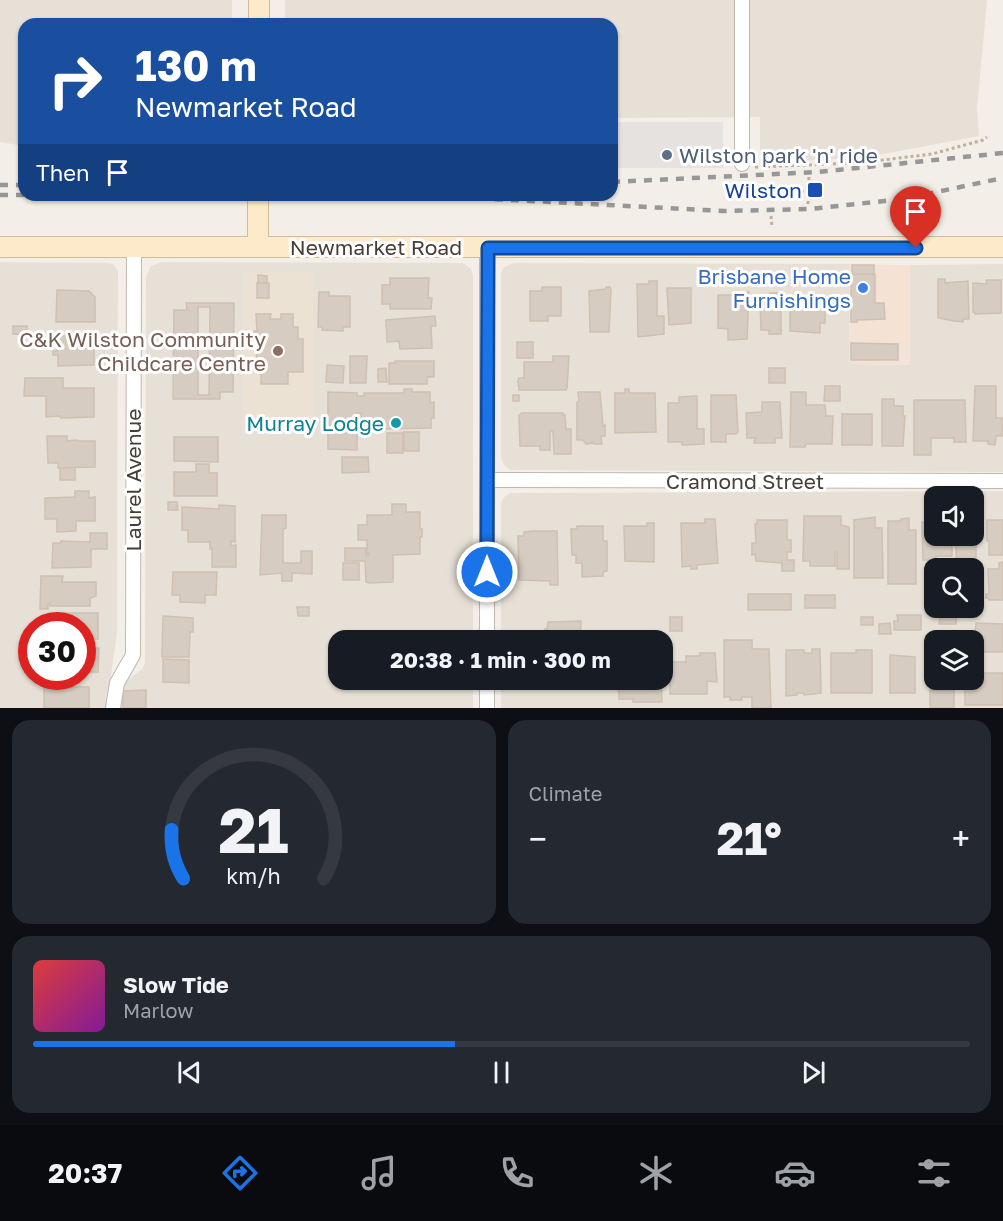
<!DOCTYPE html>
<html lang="en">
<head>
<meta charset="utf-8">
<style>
  :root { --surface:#171b24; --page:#242831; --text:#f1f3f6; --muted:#9ea1a6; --line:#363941; --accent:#1a73e8 }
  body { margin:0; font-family:"Golos Text",sans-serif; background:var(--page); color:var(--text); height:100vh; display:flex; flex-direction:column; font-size:22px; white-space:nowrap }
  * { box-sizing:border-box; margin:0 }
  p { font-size:20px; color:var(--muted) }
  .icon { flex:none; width:33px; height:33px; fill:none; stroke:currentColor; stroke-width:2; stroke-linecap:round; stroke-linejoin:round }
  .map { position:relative; height:708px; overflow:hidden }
  .side { display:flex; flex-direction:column; gap:12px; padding:12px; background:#0d0f14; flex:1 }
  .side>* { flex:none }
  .guide { position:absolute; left:18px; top:18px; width:600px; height:183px; border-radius:18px; box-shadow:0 2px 4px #0004; background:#1a4fa0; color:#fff; overflow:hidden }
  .controls { position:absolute; left:924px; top:486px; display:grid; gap:12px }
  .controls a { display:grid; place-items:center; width:60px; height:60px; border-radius:12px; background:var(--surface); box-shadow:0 2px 4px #0004; font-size:30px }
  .speed { position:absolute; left:18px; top:612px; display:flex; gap:12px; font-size:30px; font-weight:700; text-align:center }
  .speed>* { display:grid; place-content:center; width:78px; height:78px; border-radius:50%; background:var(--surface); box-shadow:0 2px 4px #0004; line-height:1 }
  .speed .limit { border:9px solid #d22; background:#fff; color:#111 }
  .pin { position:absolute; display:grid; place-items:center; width:51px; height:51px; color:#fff; margin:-62px -26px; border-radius:50% 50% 50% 0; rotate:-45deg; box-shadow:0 0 6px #0007 }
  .pin .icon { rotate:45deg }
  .me { position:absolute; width:66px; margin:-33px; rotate:0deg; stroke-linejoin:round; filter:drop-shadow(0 0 4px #0008) }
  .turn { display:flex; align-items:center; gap:21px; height:126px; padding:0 18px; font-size:27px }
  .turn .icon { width:78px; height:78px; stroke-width:2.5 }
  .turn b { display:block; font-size:42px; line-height:51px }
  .then { display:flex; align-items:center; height:57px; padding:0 18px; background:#0003; gap:12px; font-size:22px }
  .big { font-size:45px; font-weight:700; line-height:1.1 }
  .side .widget { flex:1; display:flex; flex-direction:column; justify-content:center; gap:9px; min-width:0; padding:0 21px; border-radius:18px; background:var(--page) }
  .side .dial { align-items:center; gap:0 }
  .dial svg { height:156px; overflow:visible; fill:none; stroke:var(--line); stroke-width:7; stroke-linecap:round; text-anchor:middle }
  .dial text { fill:var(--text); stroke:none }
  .song { display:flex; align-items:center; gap:18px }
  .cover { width:72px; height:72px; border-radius:9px; background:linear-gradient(135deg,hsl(0 70% 55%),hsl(290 70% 35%)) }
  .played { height:6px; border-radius:3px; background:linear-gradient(90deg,var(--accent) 45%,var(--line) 45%) }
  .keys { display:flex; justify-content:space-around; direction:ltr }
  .heat { display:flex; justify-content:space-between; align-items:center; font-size:33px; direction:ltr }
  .side .tiles { flex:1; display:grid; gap:12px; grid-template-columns:1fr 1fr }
  .widget:last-child { grid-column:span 2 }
  .trip { position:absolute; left:328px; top:630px; width:345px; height:60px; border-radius:18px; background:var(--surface); box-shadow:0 2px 4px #0004; font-weight:700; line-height:60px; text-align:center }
  .menu { display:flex; height:96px; justify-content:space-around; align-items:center; background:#090b0e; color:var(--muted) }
  .menu .icon { width:42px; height:42px }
  .menu .selected { color:var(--accent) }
  .menu b { font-size:27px; color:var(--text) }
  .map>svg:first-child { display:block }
  .residential { fill:#e7e0d6; fill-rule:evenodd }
  .commercial { fill:#f4e3d4 }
  .education { fill:#ebe2d3 }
  .parking { fill:#e5e2e0 }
  .building { fill:#d7ccc1; stroke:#cfc0b2; stroke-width:1.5; fill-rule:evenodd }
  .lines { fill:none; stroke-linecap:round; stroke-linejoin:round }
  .street-casing { stroke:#c1b8ae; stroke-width:16 }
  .secondary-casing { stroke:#d1bc9a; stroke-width:22 }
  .path { stroke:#bfb09d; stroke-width:3; stroke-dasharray:3 3; stroke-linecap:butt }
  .street { stroke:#fff; stroke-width:14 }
  .secondary { stroke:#fceaca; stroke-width:20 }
  .rail { stroke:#979797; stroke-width:4.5; stroke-dasharray:8 8; stroke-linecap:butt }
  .route-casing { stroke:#114b97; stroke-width:15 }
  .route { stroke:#1a73e8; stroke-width:10 }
  .service-dot { fill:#5c6f8a; stroke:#fff; stroke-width:2 }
  .transit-dot { fill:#1a4fb4; stroke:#fff; stroke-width:2 }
  .shop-dot { fill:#3f7fe0; stroke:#fff; stroke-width:2 }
  .education-dot { fill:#8d6e63; stroke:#fff; stroke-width:2 }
  .culture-dot { fill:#0f9aa8; stroke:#fff; stroke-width:2 }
  .labels { text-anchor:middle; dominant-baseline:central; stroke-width:6; stroke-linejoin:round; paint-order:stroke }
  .service-label { font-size:21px; fill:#4e5e75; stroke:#fff; text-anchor:start }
  .transit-label { font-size:21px; fill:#164399; stroke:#fff; text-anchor:end }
  .street-label { font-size:21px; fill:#463f37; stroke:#fff }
  .shop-label { font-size:21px; fill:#366cbe; stroke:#fff; text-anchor:end }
  .education-label { font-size:21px; fill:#785e54; stroke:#fff; text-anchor:end }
  .culture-label { font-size:21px; fill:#0d838f; stroke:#fff; text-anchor:end }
</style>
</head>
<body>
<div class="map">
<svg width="1003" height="708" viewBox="0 0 1003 708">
  <rect width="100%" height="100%" fill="#f3efe8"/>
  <path class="residential" d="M0 0H232V24H24V146L0 142Z
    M285 0H987L977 109 979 136 868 157 760 163V117L612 118V24H285Z
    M0 262 107 263 113 264 118 271 117 634 106 708H0ZM32 626H82V676H32Z
    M162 262 463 263 471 269 473 276V640H339V680H473V708H119L125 682 142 669 145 663 146 277 151 266Z
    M514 263 849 264V364L909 365 910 265 1003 264V472L510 470 504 465 501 458V274L504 267Z
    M1003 491V708H501V680H663V640H501V504L503 498 510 493ZM934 496H974V536H934ZM934 568H974V608H934ZM934 640H974V680H934Z"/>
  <path class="commercial" d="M849 264 910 265V365L849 364Z"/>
  <path class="education" d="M313 272 314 430 243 431V273Z"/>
  <path class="parking" d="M612 122H723V168H612Z"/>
  <path class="building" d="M852 265H874V274H852Z
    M851 274H875V303H884L885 319 857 320V322H851Z
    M258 275 267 276V283H258Z
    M390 278H429L428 298H432L431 309H390V304H382V285H390Z
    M938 279H945V283L968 281 969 319H963V322L954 321 938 318Z
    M986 280H1001V313L975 314V312H973V283L987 284Z
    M649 281H657V316H664V334L638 337 637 284H649Z
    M257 283H269V298H257Z
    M542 287H561V316H548V321H530V291H542Z
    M606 287H610L611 290 609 332H590L589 291 606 289Z
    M667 288H691V323L669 325Z
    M57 290 89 291 95 297V322H56Z
    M319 292H329V296H350V327H343V331L322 330V327H318Z
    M739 292H749L747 339 728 340V329L718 328V295H739Z
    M770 293H781V334H769V330H761L760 297 770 298Z
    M814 294 822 297V308H825V323H820V333L790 331V297L812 295 813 297Z
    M186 303H234L233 392H220V399H173L174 310H187ZM198 307H210L209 395H198Z
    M256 314H271L270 319H281V314H293V327H298V339H303V372H288V384H261V371H256L257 339H254V331H257Z
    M435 316 436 326H431L432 348 400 349 399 341 387 342 386 320Z
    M13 326H27V335L13 334Z
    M59 336H94V365L58 366V355H53V351H57V338Z
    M517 342H533V358H517Z
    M851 343 898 344V360H851Z
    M350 356H367L366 383H350Z
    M553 356H569L567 388 566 390H519L518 381 519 378H524V362H553Z
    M395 361H434V377H427V384H389V363H395Z
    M327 365 344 366 343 383 326 382Z
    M386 368 387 382H378V369Z
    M769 368H785V383H769Z
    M25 378H63V388H94V417L61 418 60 416 46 417V396H24Z
    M825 386H840V401H824Z
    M975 386H996V418H1002V436H996L995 445 988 444V441H973Z
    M404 389H412V392H430V403L434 402V418H431V428L378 429 377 431H361V413H357V450L328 449V392L357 393V396H364V393H404Z
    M625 389H629V393H655L656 432 615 433V393H625Z
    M578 392H600L603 426 605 425V436H601L602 444H594L592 442V443L586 444 583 440H577V402L579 401Z
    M791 392H806V405H825L826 416H833L832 444H806L805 447H790Z
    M513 395H519V401H513Z
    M711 395H736L738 432 736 434H726V442H711Z
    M697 396V429H704V444L682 445V442H668V403H679V397Z
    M882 399H894V406H903V416H905L903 446H882Z
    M914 400H965L966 442H954V438H931V455H914Z
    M762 402H780L782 438H775V443H754L755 438H747L746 413 762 412Z
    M522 413H563V415H565L566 429H571V454H554L553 431H550V450H540V446H520L519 415Z
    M842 414H872V445H842Z
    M404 432H419V451H404Z
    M387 433H403V453H387Z
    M47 436H67V441L77 440V441H95V467L58 468V463H48Z
    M174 437H218V462L174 461Z
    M342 457H368L369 472 342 473Z
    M196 464H209V473H217V496H174V472H196Z
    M60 468H75V480H60Z
    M75 491H89V498L95 497V521H76V531L57 532V519H45V498L75 497Z
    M168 502H177L178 510H168Z
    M392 504H406V512H420V529H422V537H420V554L393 555V582L369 583 366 582 365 561H345V548H366V555H369V553H367V540H358V525H367V515H392Z
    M219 505 235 506V542L231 541V546L236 545V567H212V548L210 549V542H188V530H182V507L219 509Z
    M262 515H286V528L283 529V563H301V551H312V574L292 573V581H282V573L260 575Z
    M804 516H841V525L849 527V569H837V552H835V566H810V561H803Z
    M875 517V528H882L883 578H854V520Z
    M909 518V530H916V584H888V521H901V519Z
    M705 519H715L718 563 697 565V569H691V566L682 567 681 523H705Z
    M974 519H976V565H957L955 536H974Z
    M757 520H787V540H791V552H787V560H794V571H782V563L756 561 755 554 752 555V543H756L755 524H757Z
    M987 520H1003V555H989V541H987Z
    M922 522H934V536H952V556H936V560H923Z
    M647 523H654V562L625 561 624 526H647Z
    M577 526H603V541H607V571L603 572V576L582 577V563H576V555H572L571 529H577Z
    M532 531H557L558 585H550V581L519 580 518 536H524V532Z
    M90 533H107V549H91V567L52 568 53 543H61V541L90 542Z
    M1003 562V600H989L988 598H986V594H989L988 569H999V563Z
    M343 563H359V580H343Z
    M173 572H217L216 595H205V603L180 602V595H172Z
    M41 576H63L62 582H96V596L90 598V606H50V604H48V609H40Z
    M748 594H791V610H748Z
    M805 595H835V608H805Z
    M297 607H309V616H298Z
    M58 613H98V639H82V626H57Z
    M897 615H921V630H894V621H898Z
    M163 616 193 618V632H190L189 657H162Z
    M670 617H682V631H670Z
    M861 617H873V625H861Z
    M940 617H956V624H939Z
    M581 621 580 640H545V629H547L548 622Z
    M890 623 891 634H879V624Z
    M976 623 1003 624V652H976V645H974Z
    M341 636H372V639H382V640H341Z
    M724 640H752V649H769L771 708H752V697H742V700H730V697H724Z
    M663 645 664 681H661L662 702H633V699H619V680H663Z
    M82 648H99L98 672H82Z
    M812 649H820L821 693 804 695V693H797V695L786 696V650H804V653H812Z
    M856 650H872V693H831V653H856Z
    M700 653H715L717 682 707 681V694H670V662H686V656H700Z
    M890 655 915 657V693H890Z
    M163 659 189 660V683L163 682Z
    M974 673H1003V705H965V680H974Z
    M343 680H409V686H391V688H376V686H343Z
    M44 687H89V708H44Z
    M146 690V708H123V691Z
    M930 690H954V708H930Z"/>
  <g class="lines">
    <g class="street-casing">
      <path id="street" d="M742 0V164
        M487 480 1003 481
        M487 640V247
        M487 680V708
        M113 708 117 683 133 655 134 248"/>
    </g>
    <g class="secondary-casing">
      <path id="secondary" d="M259 24V0
        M0 247H1003
        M258 247V195"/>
    </g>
    <path class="path" d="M755 167 858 163 932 154 983 140 987 137
      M771 192 810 191
      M808 204 809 176
      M771 216 772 226"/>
    <use href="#street" class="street"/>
    <use href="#secondary" class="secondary"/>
    <path class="rail" d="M612 182 818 172 1003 153
      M0 185H24
      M0 195H24
      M415 195 724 211 810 209 903 199 1003 178"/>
  </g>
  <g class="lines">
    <g class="route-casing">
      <path id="route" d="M487 572 488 248H916"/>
    </g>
    <use href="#route" class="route"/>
  </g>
  <circle class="service-dot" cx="667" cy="155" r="6"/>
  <rect class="transit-dot" x="807" y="182" width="16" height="16" rx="3"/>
  <circle class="shop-dot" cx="863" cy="288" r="6"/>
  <circle class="education-dot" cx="278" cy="351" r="6"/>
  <circle class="culture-dot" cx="396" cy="423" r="6"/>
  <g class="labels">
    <g class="service-label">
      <text x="679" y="155">Wilston park 'n' ride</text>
    </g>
    <g class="transit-label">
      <text x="802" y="190">Wilston</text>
    </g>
    <g class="street-label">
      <text x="376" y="247">Newmarket Road</text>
      <text transform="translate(133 480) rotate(-90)">Laurel Avenue</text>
      <text x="745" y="481">Cramond Street</text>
    </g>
    <g class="shop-label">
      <text x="851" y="276">Brisbane Home<tspan x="851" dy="24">Furnishings</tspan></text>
    </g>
    <g class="education-label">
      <text x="266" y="339">C&amp;K Wilston Community<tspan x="266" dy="24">Childcare Centre</tspan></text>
    </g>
    <g class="culture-label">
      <text x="384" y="423">Murray Lodge</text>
    </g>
  </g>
</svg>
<div class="controls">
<a><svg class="icon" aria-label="sound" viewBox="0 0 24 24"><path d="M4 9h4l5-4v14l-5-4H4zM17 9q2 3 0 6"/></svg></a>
<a><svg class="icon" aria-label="search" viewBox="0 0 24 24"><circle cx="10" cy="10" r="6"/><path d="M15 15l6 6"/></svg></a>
<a><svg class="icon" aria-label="layers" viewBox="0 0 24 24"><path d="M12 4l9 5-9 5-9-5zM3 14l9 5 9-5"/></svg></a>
</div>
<div class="speed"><div class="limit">30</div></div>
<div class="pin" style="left:916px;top:248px;background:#d93025"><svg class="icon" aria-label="arrive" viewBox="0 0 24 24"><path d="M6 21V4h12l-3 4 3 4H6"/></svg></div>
<svg class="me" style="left:487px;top:572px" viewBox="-20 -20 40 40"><circle r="17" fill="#1a73e8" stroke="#fff" stroke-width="3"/><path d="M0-11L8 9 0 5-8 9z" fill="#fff"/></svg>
<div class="trip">20:38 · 1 min · 300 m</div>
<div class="guide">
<div class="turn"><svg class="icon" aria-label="right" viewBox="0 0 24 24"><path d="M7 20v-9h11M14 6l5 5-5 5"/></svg><div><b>130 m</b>Newmarket Road</div></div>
<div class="then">Then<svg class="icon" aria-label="arrive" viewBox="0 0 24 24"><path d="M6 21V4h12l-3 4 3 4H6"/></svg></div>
</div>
</div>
<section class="side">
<div class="tiles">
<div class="widget dial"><svg viewBox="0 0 100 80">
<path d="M14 69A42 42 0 1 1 86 69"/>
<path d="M14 69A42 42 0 0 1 8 44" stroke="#1a73e8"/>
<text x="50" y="56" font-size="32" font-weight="700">21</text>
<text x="50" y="72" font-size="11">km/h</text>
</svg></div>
<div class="widget"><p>Climate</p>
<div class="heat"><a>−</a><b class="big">21°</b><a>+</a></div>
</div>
<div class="widget">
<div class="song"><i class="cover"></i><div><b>Slow Tide</b><p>Marlow</p></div></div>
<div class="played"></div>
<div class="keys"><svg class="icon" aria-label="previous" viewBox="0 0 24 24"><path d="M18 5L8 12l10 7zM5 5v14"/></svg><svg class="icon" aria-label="pause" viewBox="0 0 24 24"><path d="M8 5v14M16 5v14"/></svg><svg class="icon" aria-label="next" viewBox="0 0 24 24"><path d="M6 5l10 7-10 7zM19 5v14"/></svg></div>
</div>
</div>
</section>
<nav class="menu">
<b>20:37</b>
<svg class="icon selected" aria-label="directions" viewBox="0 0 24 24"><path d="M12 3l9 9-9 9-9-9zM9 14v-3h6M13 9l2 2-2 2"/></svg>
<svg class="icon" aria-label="music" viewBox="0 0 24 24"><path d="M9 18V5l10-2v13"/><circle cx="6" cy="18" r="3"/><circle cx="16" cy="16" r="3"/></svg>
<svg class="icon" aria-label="phone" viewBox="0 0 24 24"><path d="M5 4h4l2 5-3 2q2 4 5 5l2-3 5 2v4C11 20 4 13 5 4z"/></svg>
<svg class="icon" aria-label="climate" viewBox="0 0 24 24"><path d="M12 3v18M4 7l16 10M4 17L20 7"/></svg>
<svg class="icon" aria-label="car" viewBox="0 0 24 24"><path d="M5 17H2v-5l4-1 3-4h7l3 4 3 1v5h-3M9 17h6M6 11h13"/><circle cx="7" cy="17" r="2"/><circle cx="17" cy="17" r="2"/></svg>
<svg class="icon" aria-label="filters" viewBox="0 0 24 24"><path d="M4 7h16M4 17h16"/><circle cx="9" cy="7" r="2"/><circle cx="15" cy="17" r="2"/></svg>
</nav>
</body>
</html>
